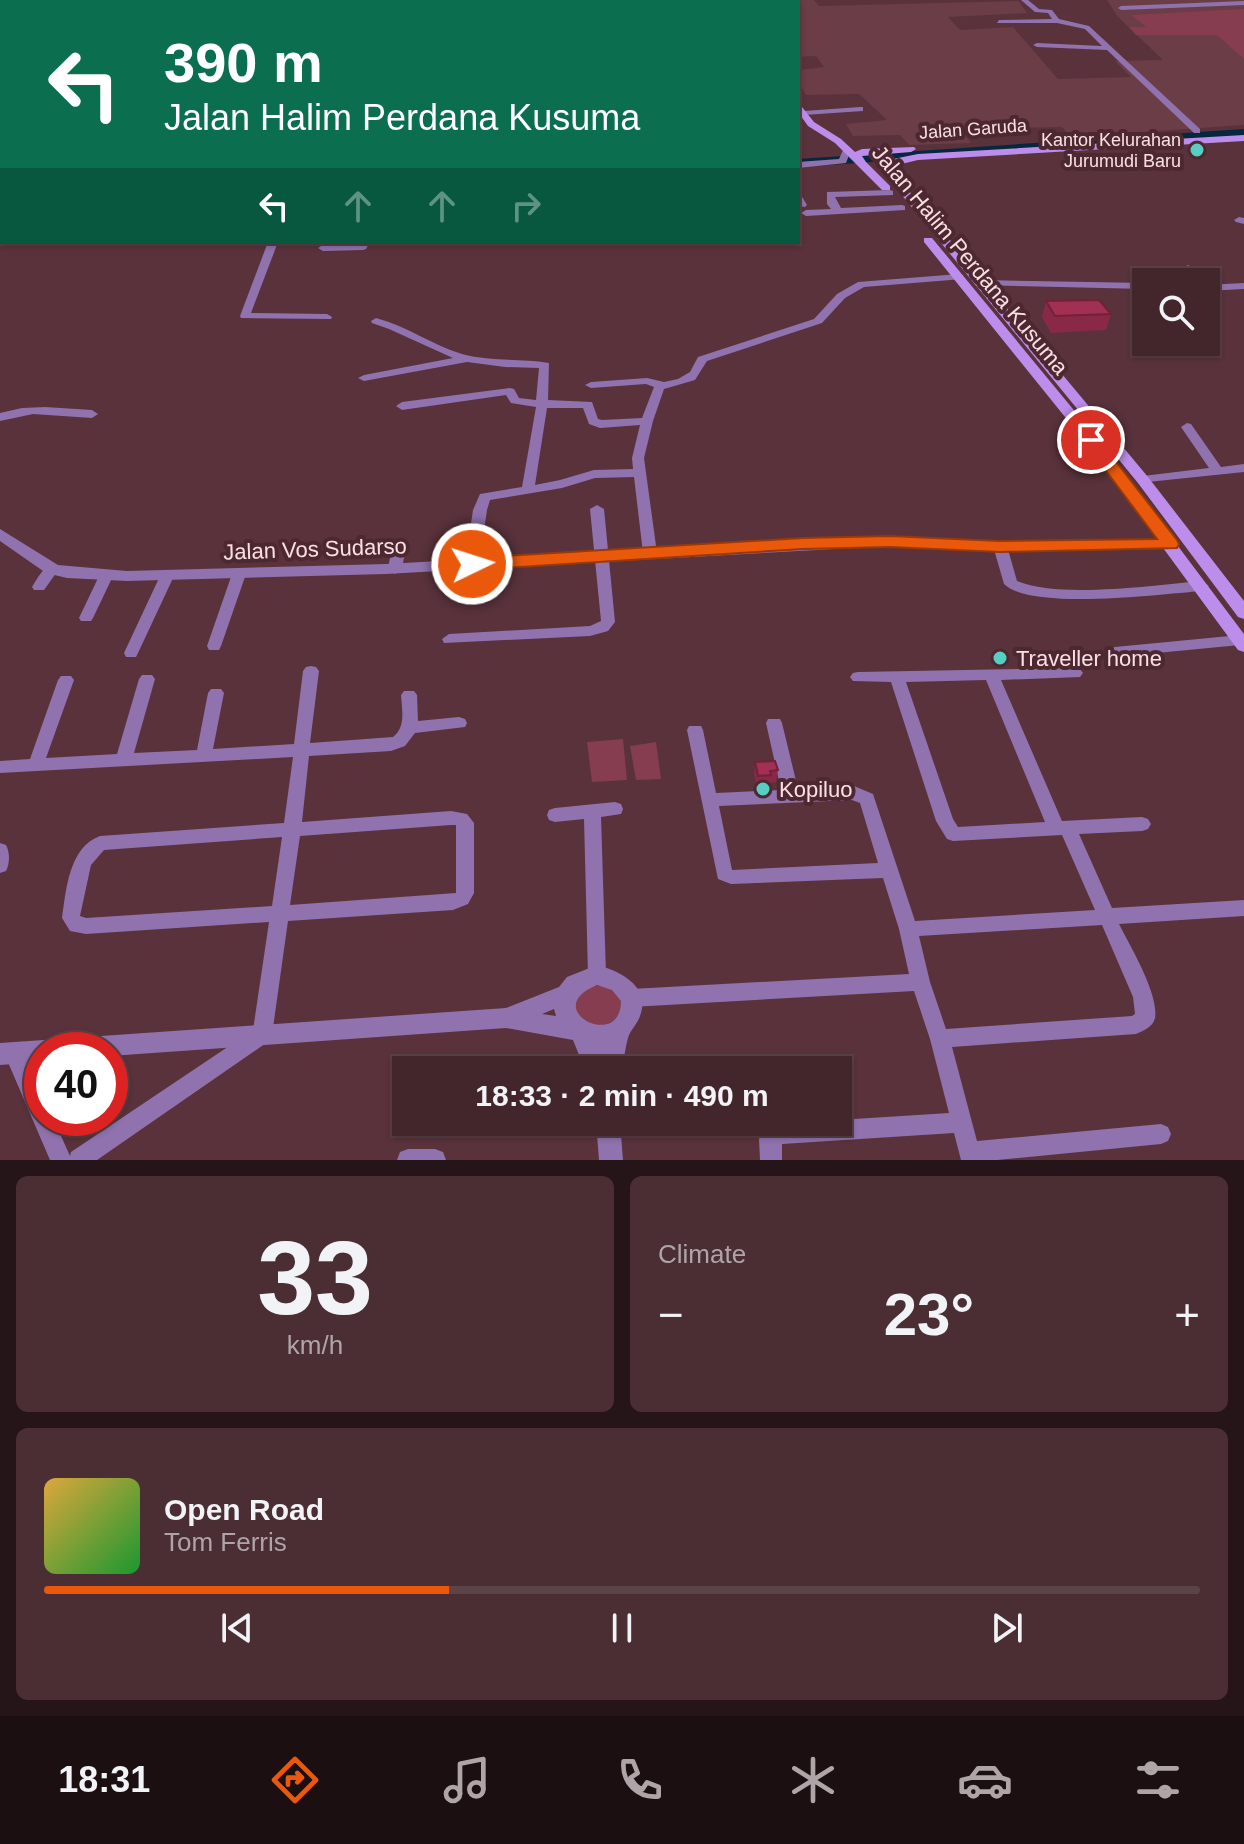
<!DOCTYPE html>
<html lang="en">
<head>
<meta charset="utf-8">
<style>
  :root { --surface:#43262c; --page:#4a2e34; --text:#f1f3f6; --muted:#afa5a9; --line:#5b4348; --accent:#ea580c }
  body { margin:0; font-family:Helvetica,sans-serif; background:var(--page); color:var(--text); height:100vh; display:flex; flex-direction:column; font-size:30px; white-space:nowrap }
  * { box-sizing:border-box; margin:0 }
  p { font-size:26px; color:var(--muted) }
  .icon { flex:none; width:44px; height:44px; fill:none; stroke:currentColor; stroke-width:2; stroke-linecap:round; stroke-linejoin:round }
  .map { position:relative; height:1160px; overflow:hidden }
  .side { display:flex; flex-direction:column; gap:16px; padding:16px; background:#251518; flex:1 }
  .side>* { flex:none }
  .banner { position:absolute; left:0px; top:0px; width:800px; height:244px; box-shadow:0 2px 6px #0004,0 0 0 2px var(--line); background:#0b6e4f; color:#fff; overflow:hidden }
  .controls { position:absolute; left:1132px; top:268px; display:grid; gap:16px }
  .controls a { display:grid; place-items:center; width:88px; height:88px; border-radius:0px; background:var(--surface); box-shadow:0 2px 6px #0004,0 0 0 2px var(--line); font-size:40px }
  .speed { position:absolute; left:24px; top:1032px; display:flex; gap:16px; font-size:40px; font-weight:700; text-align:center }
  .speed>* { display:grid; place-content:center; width:104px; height:104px; border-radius:50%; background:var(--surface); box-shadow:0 2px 6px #0004,0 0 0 2px var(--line); line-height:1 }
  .speed .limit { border:12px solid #d22; background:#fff; color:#111 }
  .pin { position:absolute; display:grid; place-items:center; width:68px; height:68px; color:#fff; margin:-34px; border:4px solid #fff; border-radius:50%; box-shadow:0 2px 8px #0007 }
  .me { position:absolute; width:88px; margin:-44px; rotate:86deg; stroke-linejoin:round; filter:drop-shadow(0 0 6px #0008) }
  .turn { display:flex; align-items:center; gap:28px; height:168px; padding:0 32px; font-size:36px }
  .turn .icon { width:104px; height:104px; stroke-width:2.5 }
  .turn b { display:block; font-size:56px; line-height:68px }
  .lanes { display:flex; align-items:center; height:76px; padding:0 32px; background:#0003; justify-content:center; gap:40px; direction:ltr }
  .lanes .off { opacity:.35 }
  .big { font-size:60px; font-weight:800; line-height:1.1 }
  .side .card { flex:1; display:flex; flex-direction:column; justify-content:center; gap:12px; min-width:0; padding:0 28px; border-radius:12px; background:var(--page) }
  .side .dial { align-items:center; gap:0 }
  .dial b { font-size:104px; line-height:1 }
  .song { display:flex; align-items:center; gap:24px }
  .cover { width:96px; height:96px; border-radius:12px; background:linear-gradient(135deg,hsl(40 70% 55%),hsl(130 70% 35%)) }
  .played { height:8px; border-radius:4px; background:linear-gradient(90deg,var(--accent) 35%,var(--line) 35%) }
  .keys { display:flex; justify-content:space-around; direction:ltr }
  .heat { display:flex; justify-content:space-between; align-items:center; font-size:44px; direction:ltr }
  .side .tiles { flex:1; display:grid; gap:16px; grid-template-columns:1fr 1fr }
  .card:last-child { grid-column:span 2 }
  .trip { position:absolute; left:392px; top:1056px; width:460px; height:80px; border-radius:0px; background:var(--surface); box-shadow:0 2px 6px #0004,0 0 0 2px var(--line); font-weight:800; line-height:80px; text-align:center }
  .menu { display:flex; height:128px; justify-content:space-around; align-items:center; background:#1b0f12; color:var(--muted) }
  .menu .icon { width:56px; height:56px }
  .menu .active { color:var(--accent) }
  .menu b { font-size:36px; color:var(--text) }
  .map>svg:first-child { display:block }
  .built { fill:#6a3d47 }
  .green { fill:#863d4f }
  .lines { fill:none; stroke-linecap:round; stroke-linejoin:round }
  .canal { fill:#062740; fill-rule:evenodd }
  .river { fill:#062740; fill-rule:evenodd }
  .minor { fill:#9072ae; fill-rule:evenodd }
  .tertiary { fill:#9072ae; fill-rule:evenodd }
  .secondary { fill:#bd8dec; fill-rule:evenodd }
  .wall { fill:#8a2947 }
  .building { fill:#a13052; stroke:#712239; stroke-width:2 }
  .route { fill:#ea580c; stroke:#983908; stroke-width:2 }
  .poi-dot { fill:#57cec2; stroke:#4e2830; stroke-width:3 }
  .labels { text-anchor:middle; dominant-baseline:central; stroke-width:8; stroke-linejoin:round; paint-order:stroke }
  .far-street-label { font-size:18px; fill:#fae0e4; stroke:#4e2830 }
  .far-poi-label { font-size:18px; fill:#fae0e4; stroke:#4e2830; text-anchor:end }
  .street-label { font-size:22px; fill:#fae0e4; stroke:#4e2830 }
  .poi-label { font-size:22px; fill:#fae0e4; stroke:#4e2830; text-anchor:start }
</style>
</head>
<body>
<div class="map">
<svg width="1244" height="1160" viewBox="0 0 1244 1160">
  <rect width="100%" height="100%" fill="#59323b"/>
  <path class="built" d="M747 0H814L819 6 1019 1 1027 13 948 17 960 30 1013 27 1058 79 1131 77 1115 61 1163 60 1117 16 1107 0H1244V125L1071 137 1062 127 960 129 971 143 909 145 900 135 853 136 846 124 887 120 859 94 806 95 798 82V70L824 67 816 56 798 57V2Z"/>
  <path class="green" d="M1244 9V59L1217 35H1136L1129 27H1146L1131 15Z
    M623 739 627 780 592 782 587 742Z
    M656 742 661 779 636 780 630 746Z
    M590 985 612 987 623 999 620 1016C601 1030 592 1028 574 1014L576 987Z"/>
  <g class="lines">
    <path class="canal" d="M0 191H2V195H0Z"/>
    <path class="river" d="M1244 129V137L798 167V159Z"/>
    <path class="minor" d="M220 0H226V2H220Z
      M321 0H327L328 2H322Z
      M376 0H382L383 2H377Z
      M427 0H434L435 2H428Z
      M1021 0H1028L1039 9 1052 10 1059 19 1089 26 1200 129V133H1194L1107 50 1037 47 1033 45 1037 43 1102 46 1085 29 1057 23H997L999 20 1052 19 1048 13 1035 12Z
      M1244 1V5L1121 10 1118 8 1121 6Z
      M860 107H863V111L804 115 800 113 804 111Z
      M844 148 851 150 846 163 798 168V162L839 159Z
      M890 190 893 191V195L835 197 841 208 902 205 905 206V210L806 216 801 213 806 210 831 209 827 204V192Z
      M798 194 801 195 807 205 805 207 798 206Z
      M0 195H2V201H0Z
      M1239 217 1244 218V224L1236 222 1234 220Z
      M268 242H278L251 313 327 314 332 317 331 319 241 318 240 316Z
      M360 242H370L366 249 363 250 323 251 318 248 323 245 359 244Z
      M1188 265 1193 268 1198 282H1188L1183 268Z
      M959 274 963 275V279L864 287 845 298 822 323 707 361 695 380 664 389 653 421 644 458 657 553 650 557 643 553 634 477 595 478 562 488 490 500 487 510 479 564 472 568 467 567 465 564 473 510 480 494 522 487 536 407 511 403 506 395 402 410 396 406 402 402 510 388 514 389 519 398 536 400 539 368 505 367 467 362 364 381 358 378 364 375 453 358 389 329 372 323 371 321 376 318C407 326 432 345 462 354 491 362 520 358 549 363L548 400 592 402 598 419 602 420 642 418 654 387 646 384 591 388 585 385 591 382 647 378 664 382 678 379 690 372 698 357 814 319 837 294 858 282ZM547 408H583L589 424 600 428 640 425 632 458 633 469 594 470 560 480 535 485Z
      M979 280 1146 283V289L975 285 974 283Z
      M1244 283V289L1206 291V285Z
      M45 407 92 410 98 414 92 418 33 414 0 421V413L22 408Z
      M1187 423 1191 424 1221 467 1244 464V472L1138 483 1137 480 1138 477 1143 476 1209 468 1181 427Z
      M597 505 604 509 615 622 608 631 590 636 444 643 442 639 449 634 590 626 601 621 590 509Z
      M399 542 406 546 402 569 395 574 388 569 392 546Z
      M1000 542 1007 546 1017 581C1060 599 1154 585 1202 581L1209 586 1202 591C1162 594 1031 611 1004 584L993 546Z
      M52 564 59 569 44 590H34L32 587C37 579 43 567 52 564Z
      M239 569 246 574 221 646 219 650H209L207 646 232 574Z
      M106 571 113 576 93 618 91 621H81L79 618 99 576Z
      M167 571 174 576 138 653 136 657H126L124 653 160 576Z
      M1240 635 1244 636V644L1240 645 1115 657 1110 656 1108 652 1110 648 1115 647Z
      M311 666 316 667 319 671 310 743 393 737C406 727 402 710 401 695L404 691H414L417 695 418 721 459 717 465 719 467 723 465 727 415 733 405 746 391 751 309 756 302 822 451 811 467 814 474 823V893L468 904 453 910 288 921 272 1035 269 1041 97 1160H50L4 1053 7 1046 14 1044 21 1046 42 1093V1118H53L70 1156 71 1152 253 1030 269 922 86 934 70 931 62 918C66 890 69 847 100 836L284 823 293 757 0 773V761L30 759 58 680 61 676H71L74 680 46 758 117 754 139 679 142 675H152L155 679 134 753 197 750 208 693 211 689H221L224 693 213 749 294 744 303 671 306 667ZM451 825H456V893L290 905 300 836ZM282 837 272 906 86 918 80 916 91 865 104 850Z
      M1075 668 1080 669 1083 673 1080 677 1001 680 1062 821 1142 817 1148 819 1151 824 1148 829 1142 831 1079 834 1112 908 1244 900V916L1119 924C1130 946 1159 994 1155 1018 1153 1027 1143 1031 1136 1034L952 1047 977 1141 1161 1124 1168 1127 1171 1134 1168 1141 1161 1144 997 1160H961L954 1133 782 1144V1160H760L759 1139 763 1132 780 1124 838 1122V1120L949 1113 930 1039 914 991 631 1007 624 1004 621 998 624 992 631 989 909 974 899 929 883 878 731 884 718 879 687 730 689 726H701L703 730 716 793 781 790 766 723 768 719H780L782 723 798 789 854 786 873 794 915 921 1095 910 1062 835 953 841 947 839 936 821 891 682 853 681 850 677 853 673 858 672ZM986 680 1045 822 958 827 953 819 906 682ZM852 800 860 803 878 863 732 870 719 806ZM1102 925 1133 997 1135 1014 1132 1016 946 1029 930 982 919 936Z
      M615 802 621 804 623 809 621 814 601 817 606 975 604 981 597 983 590 981 588 975 584 819 555 822 549 820 547 815 549 810 555 808Z
      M0 843 6 845C10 853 10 863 6 871L0 873Z
      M408 1149H435L443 1152 446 1160H397L400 1152Z"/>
    <path class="tertiary" d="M0 529 58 565 127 571 386 564 890 536 1000 541 1171 539 1179 544 1171 549 1000 551 890 546 386 574 127 581 67 578 46 573 0 541Z
      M597 965C621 971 651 987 640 1016 637 1025 630 1030 628 1038 625 1048 624 1060 622 1070H585L573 1040 506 1028 110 1056V1050H42V1062L0 1065V1043L506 1008 559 987 567 977ZM597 985 612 990 621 1001C621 1052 538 1009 597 985ZM554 1009 556 1016 542 1014Z
      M596 1122H620L623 1160H599Z"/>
    <path class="secondary" d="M714 0H722L723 2H715Z
      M798 102 814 122 841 139 855 152 862 149 914 147 916 149 911 152 862 156 866 162 890 186V190H882L835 143 808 126 798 112Z
      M1244 135V141L918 160 889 167 1148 477 1244 601V619L1238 617 1138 483 878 166 888 160 918 154Z
      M924 238H932L1096 437 1244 634V652L1238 650 1086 443 924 242Z"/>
  </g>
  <path class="wall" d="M1046 301 1111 314 1106 330 1051 333 1042 317Z
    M755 762 778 770 776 782 770 783V788H757L754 774Z"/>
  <path class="building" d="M1099 300 1111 314 1055 316 1046 301Z
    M775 761 778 770 770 771 771 775 758 776 755 762Z"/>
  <path class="route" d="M1091 435 1096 436 1177 540 1179 544 1177 548 1000 552 890 547 803 549 472 570 463 564 472 558 803 538 890 536 1000 541 1157 539 1083 440Z"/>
  <g class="poi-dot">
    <circle cx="1197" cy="150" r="8"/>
    <circle cx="1000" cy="658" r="8"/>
    <circle cx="763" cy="789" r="8"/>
  </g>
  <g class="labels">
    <g class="far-street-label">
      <text transform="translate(973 129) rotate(-4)">Jalan Garuda</text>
    </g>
    <g class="far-poi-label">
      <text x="1181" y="140">Kantor Kelurahan<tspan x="1181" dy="21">Jurumudi Baru</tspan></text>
    </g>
    <g class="street-label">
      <text transform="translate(970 260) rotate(50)">Jalan Halim Perdana Kusuma</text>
      <text transform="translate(315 549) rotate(-2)">Jalan Vos Sudarso</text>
    </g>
    <g class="poi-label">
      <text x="1016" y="658">Traveller home</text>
      <text x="779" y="789">Kopiluo</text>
    </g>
  </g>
</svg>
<div class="controls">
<a><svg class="icon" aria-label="search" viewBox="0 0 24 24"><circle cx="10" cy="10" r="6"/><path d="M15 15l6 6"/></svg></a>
</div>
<div class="speed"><div class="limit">40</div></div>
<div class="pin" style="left:1091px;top:440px;background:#d93025"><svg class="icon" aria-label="arrive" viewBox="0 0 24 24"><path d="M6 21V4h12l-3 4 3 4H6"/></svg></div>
<svg class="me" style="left:472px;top:564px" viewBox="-20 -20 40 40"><circle r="17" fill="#ea580c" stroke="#fff" stroke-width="3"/><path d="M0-11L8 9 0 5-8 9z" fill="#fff"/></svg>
<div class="trip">18:33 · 2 min · 490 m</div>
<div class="banner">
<div class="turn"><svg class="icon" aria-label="left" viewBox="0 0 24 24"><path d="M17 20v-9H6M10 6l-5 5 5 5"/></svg><div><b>390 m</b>Jalan Halim Perdana Kusuma</div></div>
<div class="lanes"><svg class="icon" aria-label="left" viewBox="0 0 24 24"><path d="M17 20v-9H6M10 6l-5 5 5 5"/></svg><svg class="icon off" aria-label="ahead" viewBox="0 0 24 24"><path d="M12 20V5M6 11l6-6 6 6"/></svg><svg class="icon off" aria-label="ahead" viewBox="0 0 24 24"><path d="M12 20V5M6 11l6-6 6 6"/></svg><svg class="icon off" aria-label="right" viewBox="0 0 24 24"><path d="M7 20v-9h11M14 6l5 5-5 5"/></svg></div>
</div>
</div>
<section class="side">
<div class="tiles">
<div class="card dial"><b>33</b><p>km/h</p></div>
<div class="card"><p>Climate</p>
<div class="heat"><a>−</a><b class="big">23°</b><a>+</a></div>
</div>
<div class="card">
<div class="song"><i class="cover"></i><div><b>Open Road</b><p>Tom Ferris</p></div></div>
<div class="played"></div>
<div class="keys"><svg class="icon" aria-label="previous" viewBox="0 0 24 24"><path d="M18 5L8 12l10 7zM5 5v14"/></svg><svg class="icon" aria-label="pause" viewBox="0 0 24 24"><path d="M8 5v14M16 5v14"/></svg><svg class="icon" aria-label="next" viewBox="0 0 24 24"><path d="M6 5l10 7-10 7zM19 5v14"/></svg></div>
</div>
</div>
</section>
<nav class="menu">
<b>18:31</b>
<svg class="icon active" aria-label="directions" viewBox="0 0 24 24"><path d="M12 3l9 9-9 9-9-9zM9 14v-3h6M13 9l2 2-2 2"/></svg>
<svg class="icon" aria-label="music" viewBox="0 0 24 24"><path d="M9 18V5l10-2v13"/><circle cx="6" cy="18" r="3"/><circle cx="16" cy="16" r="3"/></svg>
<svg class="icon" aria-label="phone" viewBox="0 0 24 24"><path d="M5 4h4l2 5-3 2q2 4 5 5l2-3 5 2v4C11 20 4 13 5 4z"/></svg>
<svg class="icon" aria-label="climate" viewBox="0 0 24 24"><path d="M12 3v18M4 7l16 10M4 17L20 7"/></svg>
<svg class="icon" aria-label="car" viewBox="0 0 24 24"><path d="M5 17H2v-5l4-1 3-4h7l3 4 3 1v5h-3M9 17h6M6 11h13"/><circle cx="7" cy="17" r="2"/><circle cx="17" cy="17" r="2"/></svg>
<svg class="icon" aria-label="filters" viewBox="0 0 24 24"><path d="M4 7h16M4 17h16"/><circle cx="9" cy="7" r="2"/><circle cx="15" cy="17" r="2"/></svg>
</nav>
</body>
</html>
